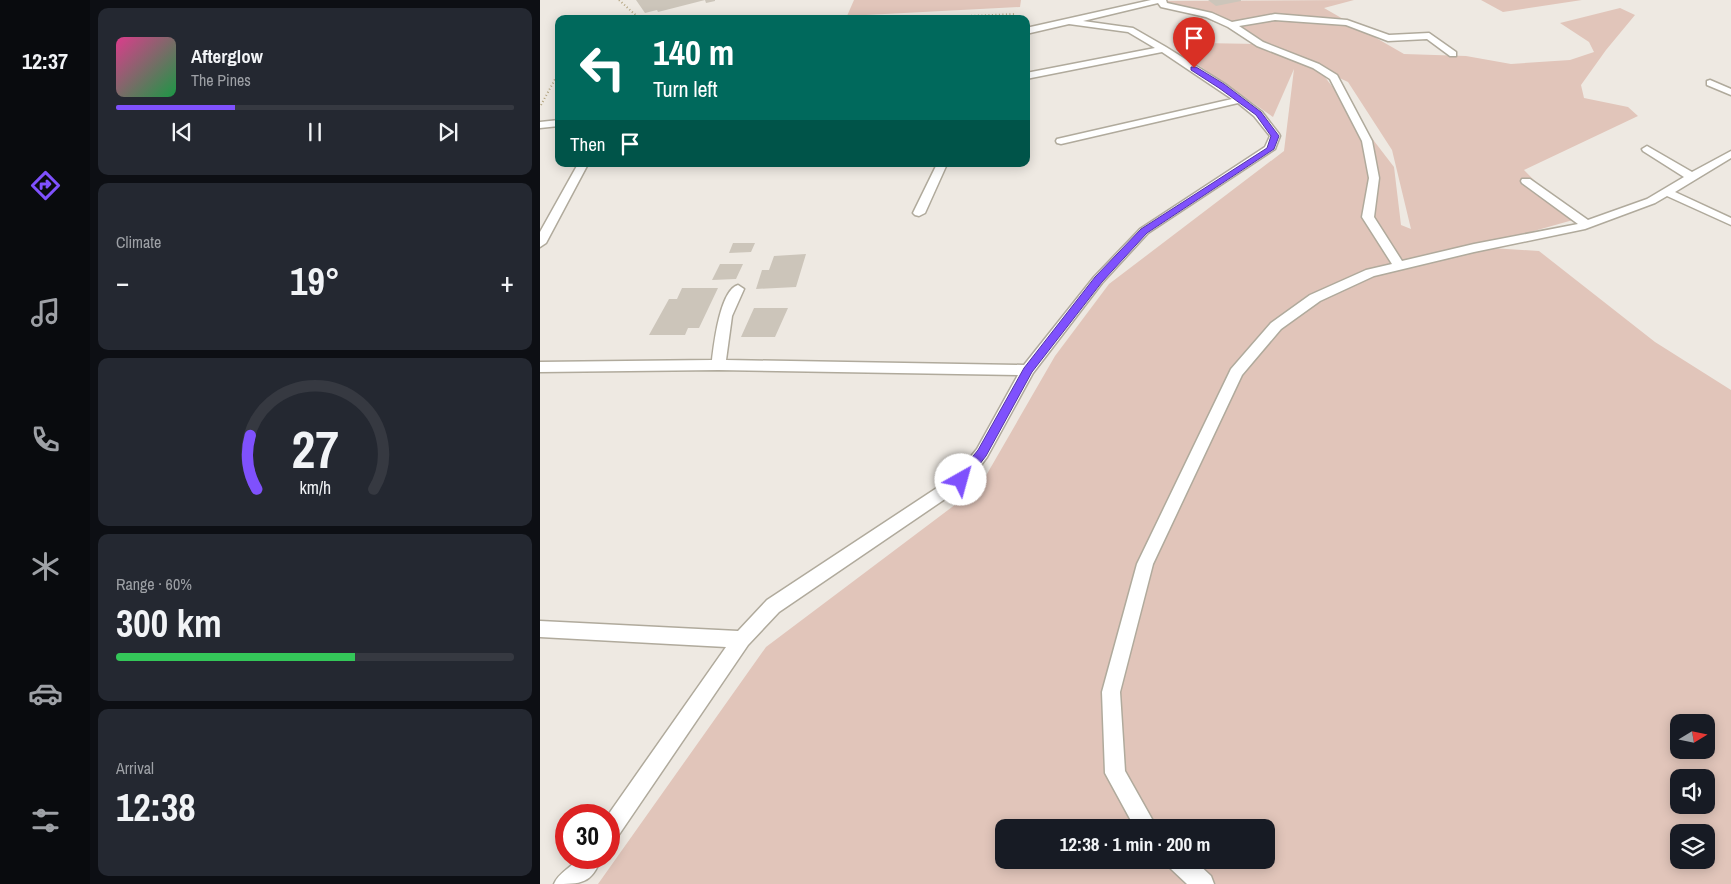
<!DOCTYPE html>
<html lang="en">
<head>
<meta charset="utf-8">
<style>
  :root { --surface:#171b24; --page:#242831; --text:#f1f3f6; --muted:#9ea1a6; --line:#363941; --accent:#7f51fd }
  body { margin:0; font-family:"Archivo Narrow",sans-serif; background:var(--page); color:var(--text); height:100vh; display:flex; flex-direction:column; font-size:19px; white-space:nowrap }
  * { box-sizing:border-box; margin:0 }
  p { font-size:16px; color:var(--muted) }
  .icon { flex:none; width:28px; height:28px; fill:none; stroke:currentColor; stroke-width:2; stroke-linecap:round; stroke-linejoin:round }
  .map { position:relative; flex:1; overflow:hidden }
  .details { display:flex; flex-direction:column; gap:8px; padding:8px; background:#0d0f14; width:450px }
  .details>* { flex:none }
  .banner { position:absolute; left:15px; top:15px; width:475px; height:152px; border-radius:10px; box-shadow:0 2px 12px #0003; background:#00695c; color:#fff; overflow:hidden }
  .needle { width:32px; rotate:80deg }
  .controls { position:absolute; left:1130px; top:714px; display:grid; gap:10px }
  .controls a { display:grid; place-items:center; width:45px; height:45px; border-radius:10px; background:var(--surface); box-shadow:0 2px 12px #0003; font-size:25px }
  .speed { position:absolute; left:15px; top:804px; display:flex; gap:10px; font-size:25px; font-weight:700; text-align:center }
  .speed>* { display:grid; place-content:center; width:65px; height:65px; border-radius:50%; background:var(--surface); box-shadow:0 2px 12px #0003; line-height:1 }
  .speed .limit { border:8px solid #d22; background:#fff; color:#111 }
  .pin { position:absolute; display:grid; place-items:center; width:42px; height:42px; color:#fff; margin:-51px -21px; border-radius:50% 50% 50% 0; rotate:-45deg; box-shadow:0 0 5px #0007 }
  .pin .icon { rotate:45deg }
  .me { position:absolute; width:55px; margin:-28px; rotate:38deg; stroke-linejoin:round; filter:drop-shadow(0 0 4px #0008) }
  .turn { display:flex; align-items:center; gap:18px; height:105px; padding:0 15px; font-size:22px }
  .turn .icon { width:65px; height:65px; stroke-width:2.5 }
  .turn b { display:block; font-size:35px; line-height:42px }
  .then { display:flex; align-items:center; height:48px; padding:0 15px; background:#0003; gap:10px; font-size:19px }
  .big { font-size:38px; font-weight:700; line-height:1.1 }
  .details .widget { flex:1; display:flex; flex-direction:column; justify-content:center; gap:8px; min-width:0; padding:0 18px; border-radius:10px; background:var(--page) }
  .details .dial { align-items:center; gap:0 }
  .dial svg { height:130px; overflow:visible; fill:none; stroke:var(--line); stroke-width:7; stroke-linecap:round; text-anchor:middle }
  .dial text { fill:var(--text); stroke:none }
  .song { display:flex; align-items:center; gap:15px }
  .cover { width:60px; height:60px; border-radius:8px; background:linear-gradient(135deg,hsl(330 70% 55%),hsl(140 70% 35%)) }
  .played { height:5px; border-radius:2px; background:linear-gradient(90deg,var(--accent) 30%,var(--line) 30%) }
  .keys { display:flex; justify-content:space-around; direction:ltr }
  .heat { display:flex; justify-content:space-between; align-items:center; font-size:28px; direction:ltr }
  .charge { height:8px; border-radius:4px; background:linear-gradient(90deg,#34c759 60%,var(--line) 0) }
  .trip { position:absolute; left:455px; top:819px; width:280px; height:50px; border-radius:10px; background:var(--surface); box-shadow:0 2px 12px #0003; font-weight:700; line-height:50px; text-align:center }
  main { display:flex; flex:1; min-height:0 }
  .tab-bar { display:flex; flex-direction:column; width:90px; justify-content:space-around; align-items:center; background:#090b0e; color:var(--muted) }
  .tab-bar .icon { width:35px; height:35px }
  .tab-bar .active { color:var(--accent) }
  .tab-bar b { font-size:22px; color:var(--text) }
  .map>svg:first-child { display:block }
  .green { fill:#e1c5ba; fill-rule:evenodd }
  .building { fill:#ccc5ba }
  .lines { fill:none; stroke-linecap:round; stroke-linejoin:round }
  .minor-casing { stroke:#b0aa9c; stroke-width:3 }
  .path { stroke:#b4a580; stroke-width:2; stroke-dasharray:1 2.5; stroke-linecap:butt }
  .minor { fill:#fff; fill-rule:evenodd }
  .route { fill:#7f51fd; stroke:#5335a4 }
</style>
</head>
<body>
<main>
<nav class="tab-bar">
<b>12:37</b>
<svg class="icon active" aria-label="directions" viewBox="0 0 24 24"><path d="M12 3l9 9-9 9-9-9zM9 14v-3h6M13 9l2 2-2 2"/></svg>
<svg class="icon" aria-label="music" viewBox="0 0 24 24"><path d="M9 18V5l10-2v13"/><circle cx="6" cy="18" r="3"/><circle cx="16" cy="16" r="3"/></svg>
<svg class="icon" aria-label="phone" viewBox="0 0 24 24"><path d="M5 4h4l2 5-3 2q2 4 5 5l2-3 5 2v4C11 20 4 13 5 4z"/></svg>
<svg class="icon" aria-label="climate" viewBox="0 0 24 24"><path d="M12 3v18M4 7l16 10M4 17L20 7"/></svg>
<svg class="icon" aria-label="car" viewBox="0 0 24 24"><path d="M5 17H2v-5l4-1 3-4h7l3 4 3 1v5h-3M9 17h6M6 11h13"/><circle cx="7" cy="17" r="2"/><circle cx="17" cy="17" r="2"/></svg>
<svg class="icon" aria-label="filters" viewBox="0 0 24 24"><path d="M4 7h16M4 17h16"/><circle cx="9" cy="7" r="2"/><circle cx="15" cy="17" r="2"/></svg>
</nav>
<section class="details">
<div class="widget">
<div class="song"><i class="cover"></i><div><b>Afterglow</b><p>The Pines</p></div></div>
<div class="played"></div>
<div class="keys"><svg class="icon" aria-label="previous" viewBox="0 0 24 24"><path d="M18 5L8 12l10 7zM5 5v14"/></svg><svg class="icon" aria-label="pause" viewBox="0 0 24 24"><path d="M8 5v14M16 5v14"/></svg><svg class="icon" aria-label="next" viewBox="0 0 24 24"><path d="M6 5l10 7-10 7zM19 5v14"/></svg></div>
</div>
<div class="widget"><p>Climate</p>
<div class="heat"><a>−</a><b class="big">19°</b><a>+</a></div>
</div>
<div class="widget dial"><svg viewBox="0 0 100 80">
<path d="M14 69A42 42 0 1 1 86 69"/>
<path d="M14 69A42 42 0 0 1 10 36" stroke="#7f51fd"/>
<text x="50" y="56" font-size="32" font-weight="700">27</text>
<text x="50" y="72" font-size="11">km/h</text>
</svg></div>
<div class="widget"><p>Range · 60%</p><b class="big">300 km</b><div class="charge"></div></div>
<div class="widget"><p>Arrival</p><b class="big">12:38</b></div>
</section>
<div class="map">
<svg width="1191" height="884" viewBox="0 0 1191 884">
  <rect width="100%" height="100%" fill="#eee9e2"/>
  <path class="green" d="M314 0H481L480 7 307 16Z
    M814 0 784 8 864 54 926 56 971 64 1030 60 1054 52 1049 42 1020 23 1080 8 1095 15 1066 50 1041 85 1044 98 1088 107 1098 116 984 170 1033 220 936 247 999 251 1115 342 1191 390V884H58L226 647 440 486 515 356 569 284 744 151 754 69 733 117 641 53 661 43 718 44 692 29 620 1ZM778 68 808 82 852 150 871 229 861 225 854 167ZM1139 722H1166V750H1139ZM1139 778H1166V805H1139ZM464 828H726V860H464ZM1139 832H1166V860H1139Z
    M941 0H1042L963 12Z"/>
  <path class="building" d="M96 0H175V1L166 3 165 0 118 12 117 10 105 13Z
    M668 0H701V1L676 6Z
    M193 243H215L211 252 189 253Z
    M266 254 256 287 216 289 222 270H229L234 256Z
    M180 264H203L196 279 172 280Z
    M142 288H178L159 328H148L145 335H109L129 299H137Z
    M214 308H248L235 337H201Z"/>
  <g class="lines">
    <g class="minor-casing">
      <path id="minor" d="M611 0H626L627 3 672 13 692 22 735 14 807 20 849 35 889 33 916 52V56H910L887 39 848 41 806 25 735 20 699 26 723 42 779 64 797 75 832 141 839 178 834 217 862 261 934 244 1038 224 982 183 981 181 982 179H990L1048 220 1107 199 1144 177 1103 151 1102 149 1107 146 1152 172 1191 151V158L1135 192 1191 218V225L1127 196 1115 203 1045 229 934 252 834 276 780 301 741 329 702 375 613 564 580 692 585 771 617 828H595L565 773 562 692 597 564 691 369 731 323 770 295 826 270 852 264 822 217 829 178 822 141 790 79 773 68 717 46 688 27 666 17 621 7 618 3 543 21 593 28 626 47 685 84 722 112 739 134 740 136 735 149 608 233 562 283 493 373 447 457 427 484 239 612 208 645 76 839 69 842 68 815 186 647 0 637V621L198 631 227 600 415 476 437 449 478 375 178 370 0 372V362L172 360C174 344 180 290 198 285L204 289 192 316 186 360 484 365 554 277 600 229 725 147 730 136 714 116 698 103 521 144 517 143 516 141 517 139 692 99 622 52 486 79V73L615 48 588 32 529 24 486 34V28Z
        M1170 80 1191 89V95L1167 85V81Z
        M19 120V126L0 128V122Z
        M38 164H48L6 243 0 247V232Z
        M397 164H407L385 213 379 216 375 215 373 213Z
        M39 858H61C52 884 41 884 14 884 19 872 31 868 39 858Z
        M627 860H654L671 876 674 884H647L630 868Z"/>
    </g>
    <path class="path" d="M79 0 100 19
      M354 19 476 14
      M1 105 19 72"/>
    <use href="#minor" class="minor"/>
  </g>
  <path class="route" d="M651 67H656L684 84 721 112 739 136 734 149 607 233 562 282 492 372 446 456 425 483H417L415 480 417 476 438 450 484 368 555 277 601 229 727 148 731 136 716 115 679 88 651 70Z"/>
</svg>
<div class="controls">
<a><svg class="needle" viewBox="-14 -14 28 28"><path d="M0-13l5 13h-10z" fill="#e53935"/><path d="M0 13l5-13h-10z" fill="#9ea1a6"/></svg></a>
<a><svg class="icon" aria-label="sound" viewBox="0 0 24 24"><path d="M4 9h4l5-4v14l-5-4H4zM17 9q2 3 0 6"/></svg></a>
<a><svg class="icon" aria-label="layers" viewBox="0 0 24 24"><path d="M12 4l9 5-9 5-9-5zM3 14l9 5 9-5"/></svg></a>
</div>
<div class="speed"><div class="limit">30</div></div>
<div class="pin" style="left:654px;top:68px;background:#d93025"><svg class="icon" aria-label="arrive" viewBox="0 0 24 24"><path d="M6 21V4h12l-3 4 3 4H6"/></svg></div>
<svg class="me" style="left:421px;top:480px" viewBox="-20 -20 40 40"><circle r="19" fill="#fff"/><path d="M0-13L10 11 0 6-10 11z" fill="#7f51fd"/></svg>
<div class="trip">12:38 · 1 min · 200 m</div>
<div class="banner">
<div class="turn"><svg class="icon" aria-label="left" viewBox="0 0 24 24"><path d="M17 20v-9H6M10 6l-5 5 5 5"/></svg><div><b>140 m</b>Turn left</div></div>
<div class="then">Then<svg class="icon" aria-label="arrive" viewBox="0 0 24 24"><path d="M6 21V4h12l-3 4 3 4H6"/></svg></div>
</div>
</div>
</main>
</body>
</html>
